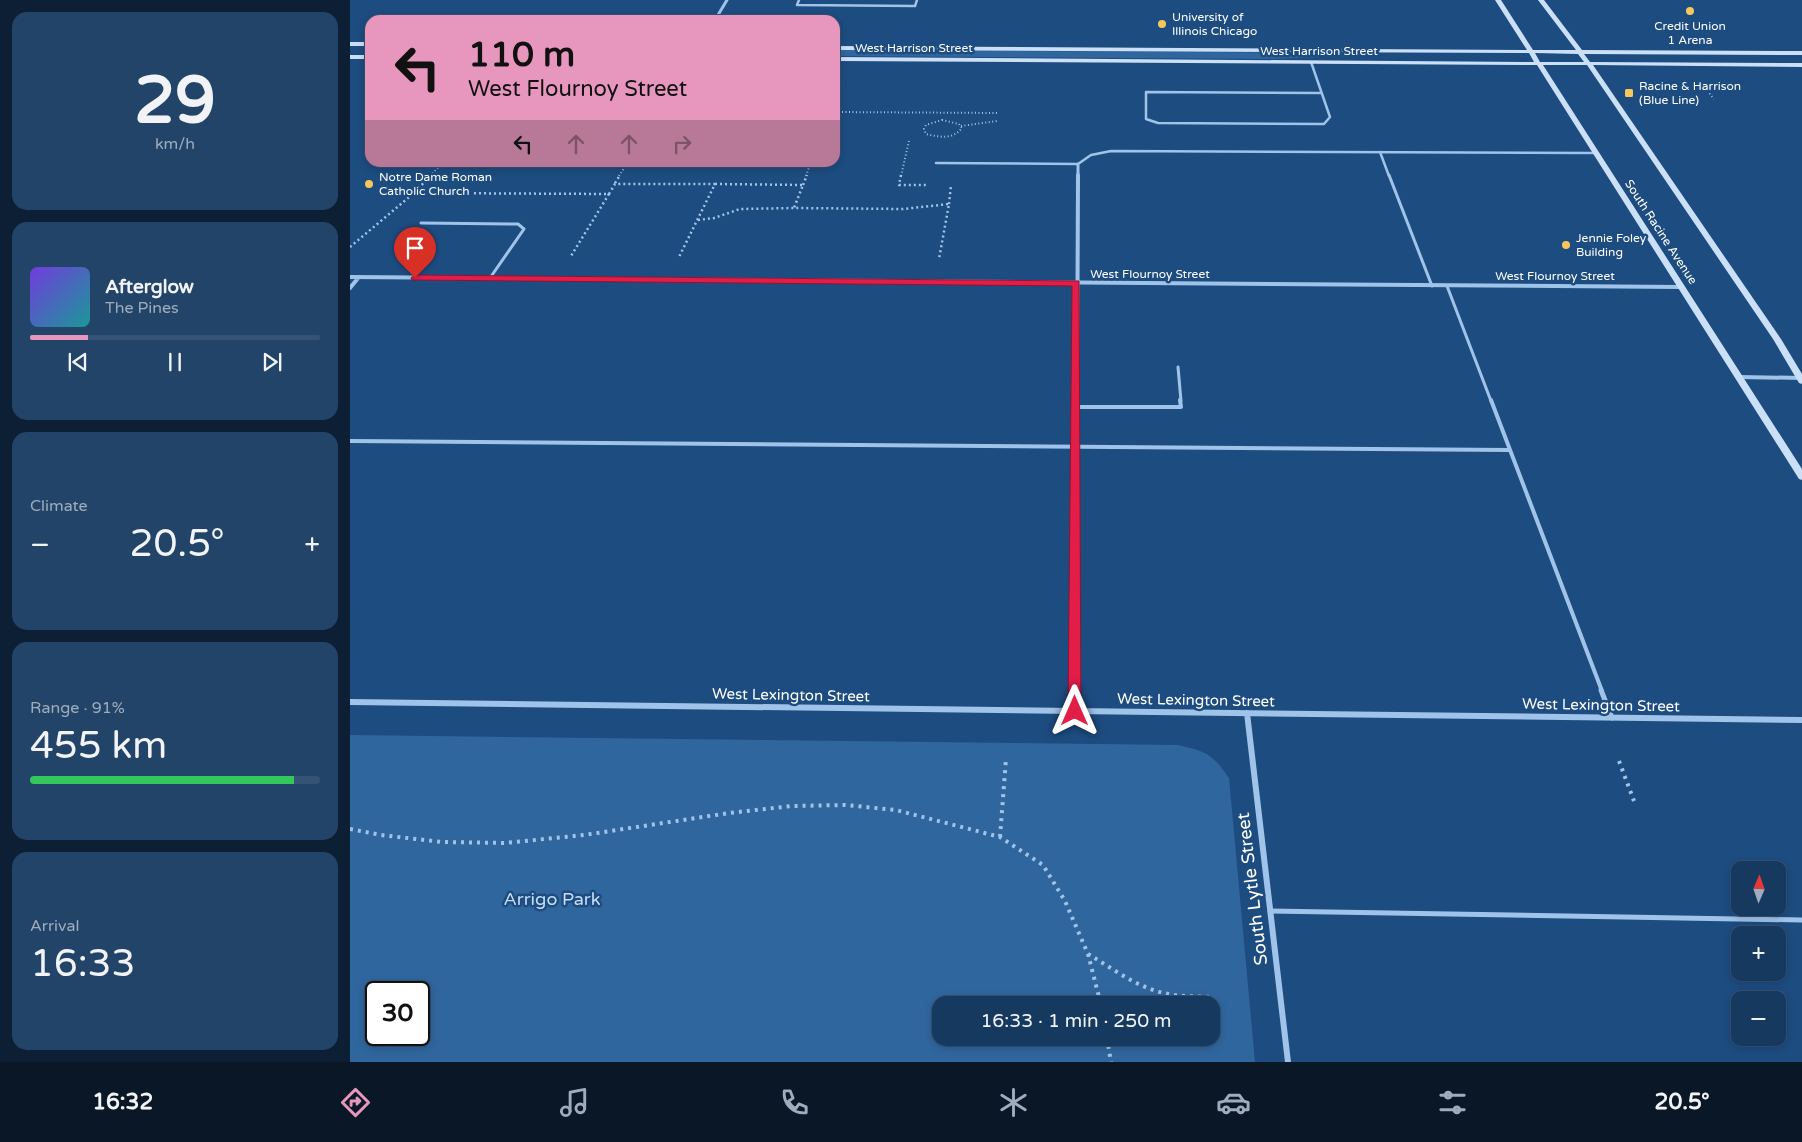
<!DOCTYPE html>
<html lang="en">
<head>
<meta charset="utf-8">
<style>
  :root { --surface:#163960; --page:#234469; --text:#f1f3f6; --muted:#9eacbd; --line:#355375; --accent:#e797bd }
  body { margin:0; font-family:"Varela Round",sans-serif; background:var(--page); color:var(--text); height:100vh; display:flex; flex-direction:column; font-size:19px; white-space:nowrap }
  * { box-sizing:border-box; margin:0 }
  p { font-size:16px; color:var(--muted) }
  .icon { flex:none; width:28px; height:28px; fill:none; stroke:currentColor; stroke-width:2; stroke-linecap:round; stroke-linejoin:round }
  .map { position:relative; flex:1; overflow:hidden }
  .details { display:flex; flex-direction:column; gap:12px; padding:12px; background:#0c1f35; width:350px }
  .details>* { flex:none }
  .guide { position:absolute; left:15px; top:15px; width:475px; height:152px; border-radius:15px; box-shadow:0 2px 8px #0003,0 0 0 1px var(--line); background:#e797bd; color:#111; overflow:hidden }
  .needle { width:32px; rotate:2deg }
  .fabs { position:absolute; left:1381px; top:861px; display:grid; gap:10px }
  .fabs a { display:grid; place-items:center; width:55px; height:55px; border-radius:10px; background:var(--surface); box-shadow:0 2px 8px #0003,0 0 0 1px var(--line); font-size:25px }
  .speed { position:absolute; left:15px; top:981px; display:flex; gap:10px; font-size:25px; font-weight:700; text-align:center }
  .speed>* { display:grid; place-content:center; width:65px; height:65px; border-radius:50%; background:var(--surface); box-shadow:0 2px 8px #0003,0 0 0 1px var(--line); line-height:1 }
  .speed .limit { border:2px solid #111; border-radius:8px; background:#fff; color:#111 }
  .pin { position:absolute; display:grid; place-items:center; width:42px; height:42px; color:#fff; margin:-51px -21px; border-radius:50% 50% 50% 0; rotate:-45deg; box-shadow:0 0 5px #0007 }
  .pin .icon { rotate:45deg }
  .me { position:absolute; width:55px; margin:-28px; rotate:0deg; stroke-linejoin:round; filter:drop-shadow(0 0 4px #0008) }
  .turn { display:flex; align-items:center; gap:18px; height:105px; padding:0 20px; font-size:22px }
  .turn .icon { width:65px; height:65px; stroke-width:2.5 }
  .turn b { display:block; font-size:35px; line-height:42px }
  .lanes { display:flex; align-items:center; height:48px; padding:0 20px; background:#0003; justify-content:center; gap:25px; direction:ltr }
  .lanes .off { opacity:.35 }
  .big { font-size:38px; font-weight:600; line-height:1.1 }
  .details .tile { flex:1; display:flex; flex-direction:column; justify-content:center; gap:8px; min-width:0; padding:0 18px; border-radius:15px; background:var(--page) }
  .details .dial { align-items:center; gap:0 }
  .dial b { font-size:65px; line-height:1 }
  .song { display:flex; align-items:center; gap:15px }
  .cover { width:60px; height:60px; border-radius:8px; background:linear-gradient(135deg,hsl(260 70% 55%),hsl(180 70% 35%)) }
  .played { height:5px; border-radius:2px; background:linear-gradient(90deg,var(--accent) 20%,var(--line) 20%) }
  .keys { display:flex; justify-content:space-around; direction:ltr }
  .heat { display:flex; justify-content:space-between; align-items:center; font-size:28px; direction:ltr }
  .charge { height:8px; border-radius:4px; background:linear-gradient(90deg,#34c759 91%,var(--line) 0) }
  .trip { position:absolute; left:582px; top:996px; width:288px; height:50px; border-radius:15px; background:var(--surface); box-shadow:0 2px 8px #0003,0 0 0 1px var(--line); font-weight:600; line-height:50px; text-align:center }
  .tabs { display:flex; height:80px; justify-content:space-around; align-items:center; background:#091726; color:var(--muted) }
  .tabs .icon { width:35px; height:35px }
  .tabs .current { color:var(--accent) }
  .tabs b { font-size:22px; color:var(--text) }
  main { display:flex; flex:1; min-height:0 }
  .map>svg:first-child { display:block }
  .green { fill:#30669e; fill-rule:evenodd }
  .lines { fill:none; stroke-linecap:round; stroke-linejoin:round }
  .path-far2 { stroke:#a0c4e9; stroke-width:2; stroke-dasharray:1 2.5; stroke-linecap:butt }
  .path-far1 { stroke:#a0c4e9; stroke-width:2.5; stroke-dasharray:2 3; stroke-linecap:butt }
  .path { stroke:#a0c4e9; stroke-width:4; stroke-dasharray:3 5; stroke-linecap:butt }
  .lane-far3 { stroke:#a0c4e9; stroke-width:2.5 }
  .lane-far2 { stroke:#a0c4e9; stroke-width:3 }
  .lane-far1 { stroke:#a0c4e9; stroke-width:4 }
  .lane { stroke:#a0c4e9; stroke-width:5 }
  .street-far3 { stroke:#a0c4e9; stroke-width:3 }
  .street-far2 { stroke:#a0c4e9; stroke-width:4 }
  .street-far1 { stroke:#a0c4e9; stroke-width:5 }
  .street { stroke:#a0c4e9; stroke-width:6 }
  .secondary { fill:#cbe0f7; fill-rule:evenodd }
  .route { fill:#e11d48; stroke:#92132f }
  .poi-dot { fill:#f9c65e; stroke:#1d4c80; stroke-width:2 }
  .labels { text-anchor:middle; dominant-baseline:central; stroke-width:5; stroke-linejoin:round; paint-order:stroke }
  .far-poi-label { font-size:12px; fill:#fff; stroke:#1d4c80; text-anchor:start }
  .far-street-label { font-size:12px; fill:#fff; stroke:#1d4c80 }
  .street-label { font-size:15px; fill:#fff; stroke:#1d4c80 }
  .near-street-label { font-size:18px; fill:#fff; stroke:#1d4c80 }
  .near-park-label { font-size:18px; fill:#c5ddf7; stroke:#1d4c80 }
</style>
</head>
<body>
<main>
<section class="details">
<div class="tile dial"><b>29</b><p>km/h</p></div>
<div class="tile">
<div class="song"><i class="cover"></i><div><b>Afterglow</b><p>The Pines</p></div></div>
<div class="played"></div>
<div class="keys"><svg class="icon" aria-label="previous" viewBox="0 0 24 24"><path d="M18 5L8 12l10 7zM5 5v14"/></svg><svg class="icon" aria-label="pause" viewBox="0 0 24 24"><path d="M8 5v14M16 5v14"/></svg><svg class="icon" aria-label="next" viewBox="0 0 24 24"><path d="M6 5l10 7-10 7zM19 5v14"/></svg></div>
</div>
<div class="tile"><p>Climate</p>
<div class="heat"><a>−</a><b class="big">20.5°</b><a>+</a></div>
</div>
<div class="tile"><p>Range · 91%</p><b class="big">455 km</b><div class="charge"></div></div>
<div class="tile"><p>Arrival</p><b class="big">16:33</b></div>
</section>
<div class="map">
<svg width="1452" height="1062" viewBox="0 0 1452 1062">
  <rect width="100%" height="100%" fill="#1d4c80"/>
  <path class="green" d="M485 50 1000 53V56L922 59 485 56Z
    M0 735 827 745C855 751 862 753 879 778L905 1062H0ZM26 992H69V1035H26ZM591 1005H861V1038H591Z"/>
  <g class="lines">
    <path class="path-far2" d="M1355 88 1364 99
      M485 99 491 83
      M485 112 648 113
      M592 120 609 124 612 128C603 140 589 137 576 134L574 129 576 125Z
      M611 126 647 121
      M80 176 93 162
      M269 176 278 162
      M456 176 461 162
      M551 176 559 141"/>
    <path class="path-far1" d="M551 175 549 185H577
      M265 183 270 175
      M365 184 453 185 444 208 553 209 599 204 589 259
      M453 185 457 175
      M64 193 259 194 221 256
      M259 194 265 184H365L329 257
      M599 204 601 185
      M348 220 364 218 390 209 444 208
      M0 247 64 193 81 175"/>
    <path class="path" d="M1269 761 1284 801
      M0 829 31 835 92 842 155 843 234 835 379 813 442 806 495 805 546 810 650 837 693 865 715 901 738 954 751 1005
      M650 837 656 759
      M738 954C762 968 786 987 814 993 830 997 847 996 864 997
      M757 1038 761 1062"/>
    <path class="lane-far3" d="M449 0 447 5 565 6 567 0
      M961 62 980 117 974 124 808 123 796 119V92L971 93
      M1030 152 1039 176
      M586 163 728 164 741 155 761 151 1245 153"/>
    <path class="lane-far2" d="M1039 175 1082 286
      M71 223 168 224 174 229 140 278
      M1097 286 1141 401
      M828 367 831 401"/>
    <path class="lane-far1" d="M1141 400 1252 691
      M726 407H831L830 400
      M0 441 1159 450"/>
    <path class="lane" d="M1251 690 1262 718
      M920 911 1452 920"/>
    <path class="street-far3" d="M365 20 377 0
      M728 176V164"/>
    <path class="street-far2" d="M0 277 1331 287
      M0 288 9 277
      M1389 377 1452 378
      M727 401 728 175"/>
    <path class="street-far1" d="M725 691 727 400"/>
    <path class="street" d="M0 702 1452 720
      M725 711V690
      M897 713 938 1062"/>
    <path class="secondary" d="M1145 0H1151L1183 50H1226L1188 0H1194L1232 50 1452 51V55L1234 54 1240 62 1452 63V67L1243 65 1431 339 1452 374V384L1449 383 1423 339 1237 65H1193L1452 469V480L1449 479 1187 65 485 61V57L1184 62 1179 53 485 50V46L1177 50ZM1185 53 1228 54 1234 62H1190Z
      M0 42H20V46H0Z
      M0 55H20V59H0Z"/>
  </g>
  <path class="route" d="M65 275 729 281 731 711 729 715 725 716 720 715 718 711 722 286 62 280 61 278Z"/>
  <g class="poi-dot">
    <circle cx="1340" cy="11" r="5"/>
    <circle cx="812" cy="24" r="5"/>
    <rect x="1274" y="88" width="10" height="10" rx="2.5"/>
    <circle cx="19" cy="184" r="5"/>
    <circle cx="1216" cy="245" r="5"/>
  </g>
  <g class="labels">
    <g class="far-poi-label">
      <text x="822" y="17">University of<tspan x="822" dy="14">Illinois Chicago</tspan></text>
      <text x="1340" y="26" text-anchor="middle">Credit Union<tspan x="1340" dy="14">1 Arena</tspan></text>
      <text x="1289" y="86">Racine &amp; Harrison<tspan x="1289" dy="14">(Blue Line)</tspan></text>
      <text x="29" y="177">Notre Dame Roman<tspan x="29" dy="14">Catholic Church</tspan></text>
      <text x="1226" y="238">Jennie Foley<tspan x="1226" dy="14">Building</tspan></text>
    </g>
    <g class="far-street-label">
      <text x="564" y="48">West Harrison Street</text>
      <text x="969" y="51">West Harrison Street</text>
      <text transform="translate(1311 232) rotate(57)">South Racine Avenue</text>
      <text x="800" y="274">West Flournoy Street</text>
      <text x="1205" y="276">West Flournoy Street</text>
    </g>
    <g class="street-label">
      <text transform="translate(441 695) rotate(1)">West Lexington Street</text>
      <text transform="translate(846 700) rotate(1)">West Lexington Street</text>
      <text transform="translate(1251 705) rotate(1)">West Lexington Street</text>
    </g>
    <g class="near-street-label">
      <text transform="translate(902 889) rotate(-97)">South Lytle Street</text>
    </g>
    <g class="near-park-label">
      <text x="202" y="899">Arrigo Park</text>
    </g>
  </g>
</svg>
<div class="fabs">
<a><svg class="needle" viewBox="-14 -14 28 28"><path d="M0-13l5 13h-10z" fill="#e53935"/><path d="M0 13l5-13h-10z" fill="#9eacbd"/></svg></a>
<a>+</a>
<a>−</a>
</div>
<div class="speed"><div class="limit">30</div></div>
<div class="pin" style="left:65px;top:278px;background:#d93025"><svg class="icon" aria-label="arrive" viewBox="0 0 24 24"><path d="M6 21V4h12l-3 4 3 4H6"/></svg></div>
<svg class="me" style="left:725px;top:711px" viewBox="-20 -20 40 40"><path d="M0-17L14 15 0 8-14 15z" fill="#e11d48" stroke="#fff" stroke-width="4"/></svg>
<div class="trip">16:33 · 1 min · 250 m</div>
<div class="guide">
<div class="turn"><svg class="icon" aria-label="left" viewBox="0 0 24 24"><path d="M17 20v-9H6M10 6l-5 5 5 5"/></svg><div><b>110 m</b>West Flournoy Street</div></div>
<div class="lanes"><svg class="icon" aria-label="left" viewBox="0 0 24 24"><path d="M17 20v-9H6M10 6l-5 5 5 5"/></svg><svg class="icon off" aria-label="ahead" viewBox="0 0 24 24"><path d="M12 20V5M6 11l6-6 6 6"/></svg><svg class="icon off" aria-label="ahead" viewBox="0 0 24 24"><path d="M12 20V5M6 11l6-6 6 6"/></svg><svg class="icon off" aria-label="right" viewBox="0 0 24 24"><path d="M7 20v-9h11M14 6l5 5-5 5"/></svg></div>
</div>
</div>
</main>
<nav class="tabs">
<b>16:32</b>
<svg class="icon current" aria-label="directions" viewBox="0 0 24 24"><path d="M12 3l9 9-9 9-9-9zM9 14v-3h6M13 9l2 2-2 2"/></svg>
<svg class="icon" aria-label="music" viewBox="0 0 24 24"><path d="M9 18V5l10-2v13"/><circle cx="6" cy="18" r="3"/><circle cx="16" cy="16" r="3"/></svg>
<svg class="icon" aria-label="phone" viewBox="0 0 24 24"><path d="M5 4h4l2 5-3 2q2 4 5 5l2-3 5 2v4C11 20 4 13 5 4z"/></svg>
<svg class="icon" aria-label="climate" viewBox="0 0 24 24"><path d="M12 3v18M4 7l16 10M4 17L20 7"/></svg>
<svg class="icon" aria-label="car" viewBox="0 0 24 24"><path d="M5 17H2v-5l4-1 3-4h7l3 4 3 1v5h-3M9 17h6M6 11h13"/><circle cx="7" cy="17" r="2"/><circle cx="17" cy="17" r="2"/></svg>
<svg class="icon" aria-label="filters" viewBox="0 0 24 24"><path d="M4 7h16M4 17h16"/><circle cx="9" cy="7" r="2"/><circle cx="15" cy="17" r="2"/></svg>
<b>20.5°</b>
</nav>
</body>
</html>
